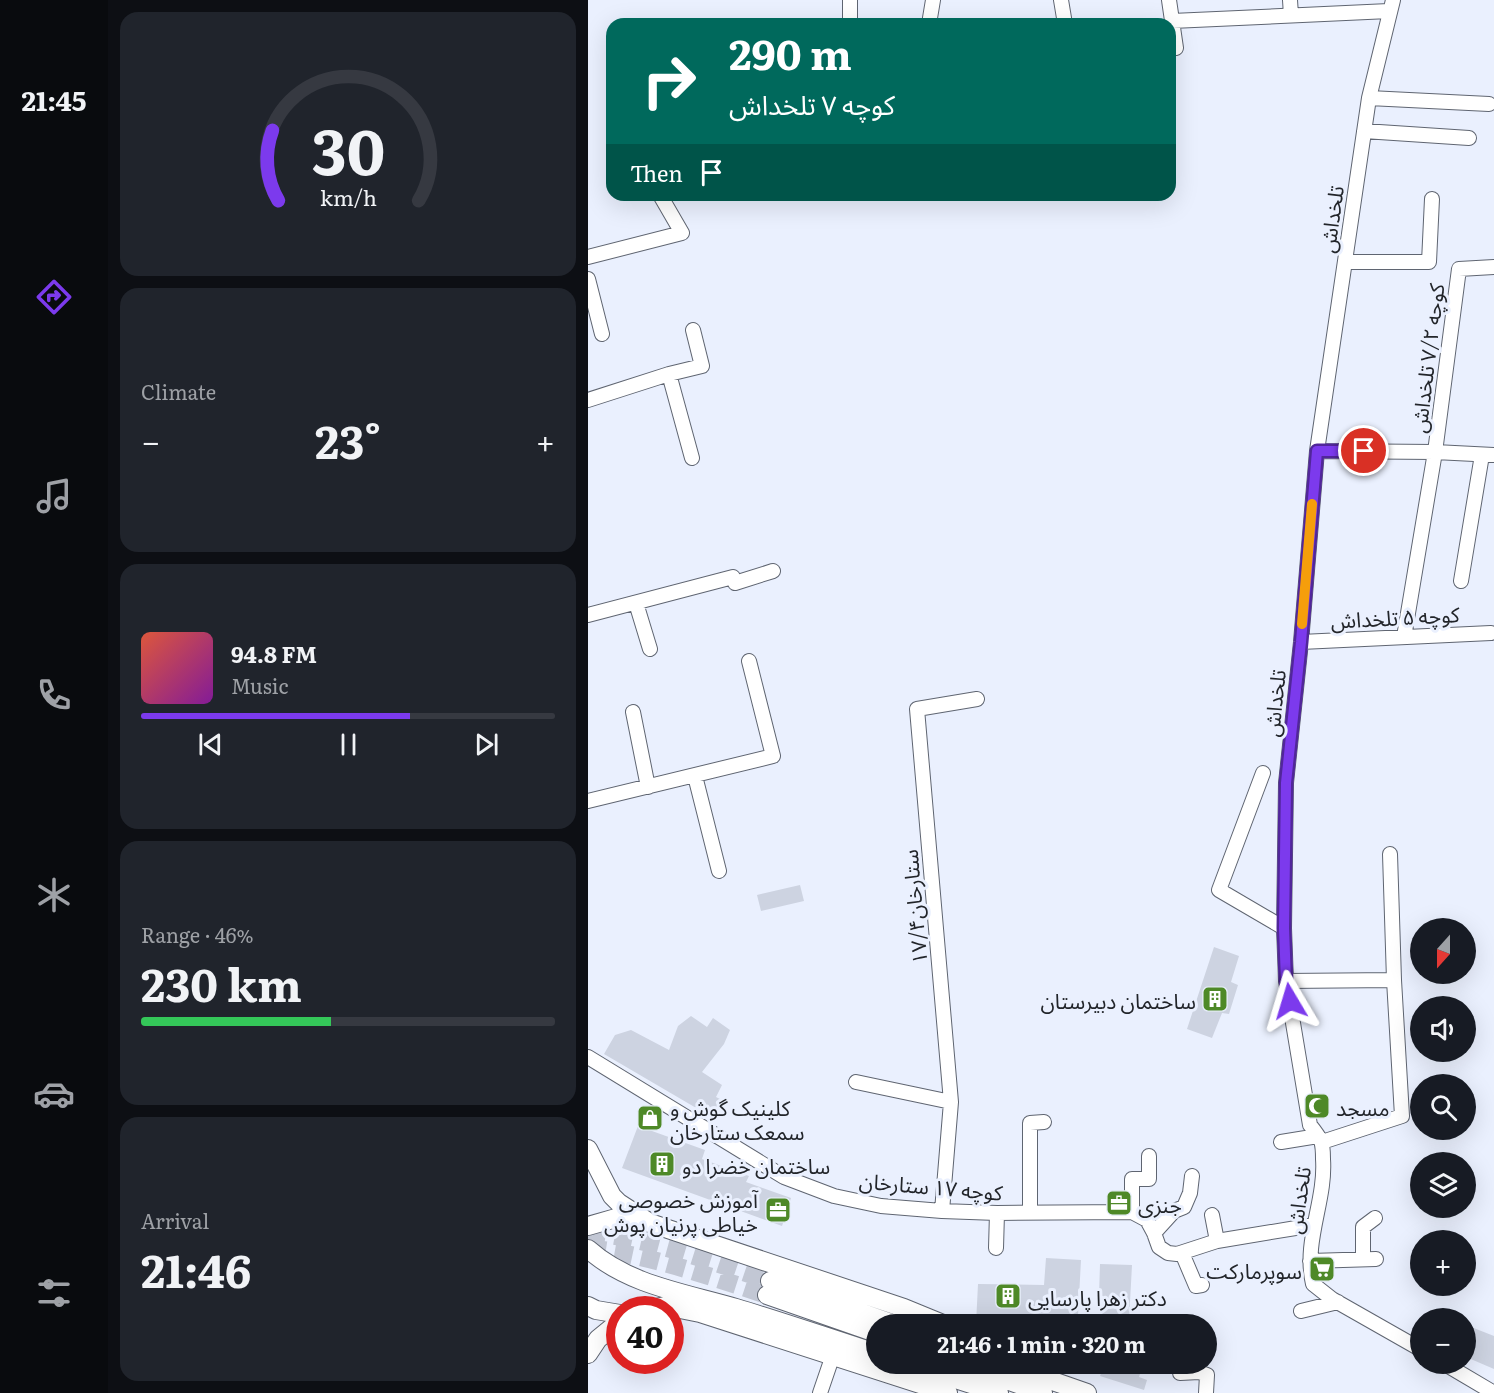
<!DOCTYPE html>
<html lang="en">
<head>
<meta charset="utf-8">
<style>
  :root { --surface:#171b24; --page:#20242c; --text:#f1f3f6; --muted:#9ea1a6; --line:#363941; --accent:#7c3aed }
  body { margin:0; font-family:Literata,"Noto Sans Arabic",serif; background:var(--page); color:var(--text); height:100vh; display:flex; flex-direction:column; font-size:22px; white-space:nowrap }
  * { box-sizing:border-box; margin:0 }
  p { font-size:20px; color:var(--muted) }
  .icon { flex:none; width:33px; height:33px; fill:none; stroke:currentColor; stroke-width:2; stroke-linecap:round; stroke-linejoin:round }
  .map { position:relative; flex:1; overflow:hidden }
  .details { display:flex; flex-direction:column; gap:12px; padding:12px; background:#0d0f14; width:480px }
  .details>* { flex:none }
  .hud { position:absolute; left:18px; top:18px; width:570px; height:183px; border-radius:18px; box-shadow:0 6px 24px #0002; background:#00695c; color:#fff; overflow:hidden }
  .needle { width:39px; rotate:201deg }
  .tools { position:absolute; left:822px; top:918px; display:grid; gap:12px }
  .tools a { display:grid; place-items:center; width:66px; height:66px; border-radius:50%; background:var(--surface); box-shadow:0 6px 24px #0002; font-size:30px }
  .speed { position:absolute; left:18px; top:1296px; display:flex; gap:12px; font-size:30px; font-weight:700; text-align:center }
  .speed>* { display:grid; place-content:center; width:78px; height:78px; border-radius:50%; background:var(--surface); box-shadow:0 6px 24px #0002; line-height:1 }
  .speed .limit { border:9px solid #d22; background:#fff; color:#111 }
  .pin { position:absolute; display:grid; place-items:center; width:51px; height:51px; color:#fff; margin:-26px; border:3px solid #fff; border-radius:50%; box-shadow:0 2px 6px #0007 }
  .me { position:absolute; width:66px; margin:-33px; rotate:353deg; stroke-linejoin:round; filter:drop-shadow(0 0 4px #0008) }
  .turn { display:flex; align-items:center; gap:21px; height:126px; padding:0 24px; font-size:27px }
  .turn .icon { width:78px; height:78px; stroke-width:2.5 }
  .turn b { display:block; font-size:42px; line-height:51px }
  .then { display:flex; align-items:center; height:57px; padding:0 24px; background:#0003; gap:12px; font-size:22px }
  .big { font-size:45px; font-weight:700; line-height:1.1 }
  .details .card { flex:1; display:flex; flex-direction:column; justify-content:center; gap:9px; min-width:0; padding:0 21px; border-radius:18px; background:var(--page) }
  .details .dial { align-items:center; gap:0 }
  .dial svg { height:156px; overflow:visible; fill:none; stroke:var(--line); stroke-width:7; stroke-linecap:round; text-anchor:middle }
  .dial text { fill:var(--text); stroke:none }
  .song { display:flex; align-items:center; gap:18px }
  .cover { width:72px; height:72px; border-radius:9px; background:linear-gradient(135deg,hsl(10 70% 55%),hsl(290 70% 35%)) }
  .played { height:6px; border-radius:3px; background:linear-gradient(90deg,var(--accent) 65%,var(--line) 65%) }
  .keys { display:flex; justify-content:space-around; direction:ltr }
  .heat { display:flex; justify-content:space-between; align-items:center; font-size:33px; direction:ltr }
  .charge { height:9px; border-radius:4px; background:linear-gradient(90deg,#34c759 46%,var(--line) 0) }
  .trip { position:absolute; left:278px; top:1314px; width:351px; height:60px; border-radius:30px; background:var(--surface); box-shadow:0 6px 24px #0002; font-weight:700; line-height:60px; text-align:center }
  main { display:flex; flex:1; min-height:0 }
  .tabs { display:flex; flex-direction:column; width:108px; justify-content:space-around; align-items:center; background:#090b0e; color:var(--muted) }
  .tabs .icon { width:42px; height:42px }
  .tabs .on { color:var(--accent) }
  .tabs b { font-size:27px; color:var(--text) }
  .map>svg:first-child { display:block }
  .building { fill:#cdd3e1 }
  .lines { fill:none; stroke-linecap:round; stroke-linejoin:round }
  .major-tunnel { stroke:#c2c7d4; stroke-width:18; stroke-dasharray:18 9; stroke-linecap:butt }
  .minor-casing { stroke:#5f6571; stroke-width:16 }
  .major-casing { stroke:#5f6571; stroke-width:20 }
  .minor { stroke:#fff; stroke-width:14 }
  .major { stroke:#fff; stroke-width:18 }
  .route-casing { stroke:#51269a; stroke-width:15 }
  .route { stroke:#7c3aed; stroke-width:10 }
  .slow { stroke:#f59e0b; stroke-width:10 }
  .labels { text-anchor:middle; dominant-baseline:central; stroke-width:6; stroke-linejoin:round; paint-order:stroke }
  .street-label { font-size:21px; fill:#22252a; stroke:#eaf0fe }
  .poi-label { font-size:21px; fill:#22252a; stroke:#eaf0fe; text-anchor:start }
</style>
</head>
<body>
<main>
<nav class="tabs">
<b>21:45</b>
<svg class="icon on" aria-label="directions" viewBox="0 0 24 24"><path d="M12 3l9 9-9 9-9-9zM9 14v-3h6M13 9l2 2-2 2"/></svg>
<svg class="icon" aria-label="music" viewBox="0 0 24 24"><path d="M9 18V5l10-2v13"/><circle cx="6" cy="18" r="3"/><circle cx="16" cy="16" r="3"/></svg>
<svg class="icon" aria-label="phone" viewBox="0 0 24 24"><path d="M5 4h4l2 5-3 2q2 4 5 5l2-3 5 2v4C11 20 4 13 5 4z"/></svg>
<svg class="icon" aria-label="climate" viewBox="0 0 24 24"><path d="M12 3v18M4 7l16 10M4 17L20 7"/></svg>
<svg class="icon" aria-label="car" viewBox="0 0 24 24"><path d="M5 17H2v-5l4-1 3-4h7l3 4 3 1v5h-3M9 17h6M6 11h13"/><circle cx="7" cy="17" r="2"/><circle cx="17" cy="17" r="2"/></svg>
<svg class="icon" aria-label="filters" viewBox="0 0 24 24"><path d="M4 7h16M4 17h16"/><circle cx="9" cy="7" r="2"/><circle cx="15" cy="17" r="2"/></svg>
</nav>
<section class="details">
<div class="card dial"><svg viewBox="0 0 100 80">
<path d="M14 69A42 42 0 1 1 86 69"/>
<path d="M14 69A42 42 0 0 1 11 33" stroke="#7c3aed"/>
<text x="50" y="56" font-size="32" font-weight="700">30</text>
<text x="50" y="72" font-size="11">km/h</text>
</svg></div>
<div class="card"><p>Climate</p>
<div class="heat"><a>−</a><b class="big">23°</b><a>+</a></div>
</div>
<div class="card">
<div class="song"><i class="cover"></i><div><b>94.8 FM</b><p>Music</p></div></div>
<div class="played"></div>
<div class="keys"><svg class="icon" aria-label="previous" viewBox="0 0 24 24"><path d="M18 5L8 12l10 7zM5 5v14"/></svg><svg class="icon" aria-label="pause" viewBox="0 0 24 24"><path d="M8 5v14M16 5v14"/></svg><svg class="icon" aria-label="next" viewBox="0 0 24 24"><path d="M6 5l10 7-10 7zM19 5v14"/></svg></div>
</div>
<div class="card"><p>Range · 46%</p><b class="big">230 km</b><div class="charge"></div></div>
<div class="card"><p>Arrival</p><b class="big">21:46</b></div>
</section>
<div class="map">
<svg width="906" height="1393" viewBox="0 0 906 1393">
  <rect width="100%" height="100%" fill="#eaf0fe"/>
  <path class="building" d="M212 885 216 901 173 911 169 895Z
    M626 947 651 956 643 982 650 985 641 1014 634 1013 624 1038 599 1029Z
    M103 1016 119 1027 125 1018 142 1030 136 1044 114 1072 134 1085 128 1097 136 1101 127 1119 16 1054 27 1035 43 1030 81 1050 90 1026Z
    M50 1126 117 1150 114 1159 161 1176 158 1182 203 1198 194 1226 34 1168Z
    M458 1258 493 1260 490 1316 509 1319V1324H388L390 1284 456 1285Z
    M512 1264 544 1265 541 1321 514 1320 515 1296H511Z
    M878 1325 906 1336V1369L878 1357Z
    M517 1364H555L551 1377 559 1380 556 1390 512 1376Z"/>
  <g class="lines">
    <path class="major-tunnel" d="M0 1232C63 1239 122 1261 182 1281
      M0 1248C61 1255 121 1276 179 1295"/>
    <g class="minor-casing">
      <path id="minor" d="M262 0V24
        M473 0 477 24
        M581 0 588 48
        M702 0 703 15
        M805 0 781 98 729 451 713 642 698 783 696 928 698 981 722 1125C726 1130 730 1135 733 1141 735 1146 735 1153 735 1159 738 1201 715 1241 725 1284L744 1299 832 1349
        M584 21 801 11
        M341 24 345 0
        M781 98 901 104
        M776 131 881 138
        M0 257 94 233 72 195
        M757 262H841L844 199
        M0 279 14 334
        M81 374 104 458
        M0 400 81 374 114 366 105 330
        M729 451 847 452 906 455
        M873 581 894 455
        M48 603 62 649
        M0 615 145 577 147 583 185 571
        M816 637 847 452 871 269 906 267
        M713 642 903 633
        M45 712 60 787
        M675 773 631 890 696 928
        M107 776 131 871
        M0 801 185 756 161 661
        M698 981 806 980 802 854
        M0 1057 196 1177 246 1196 293 1206 354 1211 409 1213 544 1212 559 1220 566 1233 571 1247 580 1253 589 1254 629 1241 726 1225
        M268 1082 363 1102
        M693 1142 730 1136
        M734 1142 814 1116 806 980
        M354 1211 363 1102 329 709 389 699
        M442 1212V1123L456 1122
        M544 1212V1179H561V1156
        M624 1215 629 1241
        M566 1233 586 1211 596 1207 602 1193 604 1176
        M408 1248 409 1213
        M594 1253 608 1286 614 1285
        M775 1259V1227L787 1218
        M722 1261 788 1259
        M713 1311 750 1302
        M857 1364 906 1393
        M592 1373 611 1372 619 1375 618 1393
        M232 1393 245 1355"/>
    </g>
    <g class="major-casing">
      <path id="major" d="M0 1149 24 1196 31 1203 62 1223 316 1308 355 1324
        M0 1226 28 1218 54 1222
        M0 1249C40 1285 97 1293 148 1308 195 1322 241 1338 288 1353
        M182 1281 306 1324
        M179 1295 288 1333
        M0 1306 8 1310 32 1314
        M59 1310 77 1306 112 1313 360 1393
        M0 1354 10 1339 32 1321
        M321 1364 411 1393
        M374 1364 455 1393
        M416 1364 499 1393"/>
    </g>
    <use href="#minor" class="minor"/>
    <use href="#major" class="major"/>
  </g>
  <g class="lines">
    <g class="route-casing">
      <path id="route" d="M702 1001 698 981 696 928 698 783 713 642 729 451H776"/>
    </g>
    <use href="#route" class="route"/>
    <path class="slow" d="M714 624 724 504"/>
  </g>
  <defs>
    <g id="building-square" transform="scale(1.35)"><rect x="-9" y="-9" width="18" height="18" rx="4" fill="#4e8927" stroke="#eaf0fe"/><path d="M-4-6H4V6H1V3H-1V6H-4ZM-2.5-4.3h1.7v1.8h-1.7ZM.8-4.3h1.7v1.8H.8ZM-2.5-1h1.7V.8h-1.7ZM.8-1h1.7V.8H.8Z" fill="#fff"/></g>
    <g id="mosque-square" transform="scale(1.35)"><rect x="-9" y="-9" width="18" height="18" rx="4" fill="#4e8927" stroke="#eaf0fe"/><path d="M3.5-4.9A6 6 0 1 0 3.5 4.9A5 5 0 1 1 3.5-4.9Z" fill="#fff"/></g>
    <g id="shop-square" transform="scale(1.35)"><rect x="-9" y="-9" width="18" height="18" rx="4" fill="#4e8927" stroke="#eaf0fe"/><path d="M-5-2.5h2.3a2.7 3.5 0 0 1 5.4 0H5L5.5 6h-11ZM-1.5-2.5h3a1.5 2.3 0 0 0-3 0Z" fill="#fff"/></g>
    <g id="office-square" transform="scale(1.35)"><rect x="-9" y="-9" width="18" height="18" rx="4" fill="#4e8927" stroke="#eaf0fe"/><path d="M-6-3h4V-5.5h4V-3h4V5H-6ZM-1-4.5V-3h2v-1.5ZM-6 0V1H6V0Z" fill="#fff"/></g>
    <g id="supermarket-square" transform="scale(1.35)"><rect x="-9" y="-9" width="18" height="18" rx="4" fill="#4e8927" stroke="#eaf0fe"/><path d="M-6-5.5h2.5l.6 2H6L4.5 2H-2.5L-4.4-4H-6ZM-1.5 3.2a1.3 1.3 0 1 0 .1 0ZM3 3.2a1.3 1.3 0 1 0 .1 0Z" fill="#fff"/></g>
  </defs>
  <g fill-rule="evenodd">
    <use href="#building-square" x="627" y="999"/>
    <use href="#mosque-square" x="729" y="1106"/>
    <use href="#shop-square" x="62" y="1118"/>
    <use href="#building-square" x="74" y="1164"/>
    <use href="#office-square" x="531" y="1203"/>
    <use href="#office-square" x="190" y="1210"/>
    <use href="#supermarket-square" x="734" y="1269"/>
    <use href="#building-square" x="420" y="1296"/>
  </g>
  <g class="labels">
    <g class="street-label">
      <text transform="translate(742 219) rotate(-82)">تلخداش</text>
      <text transform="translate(838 358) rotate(-83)">کوچه ۷/۲ تلخداش</text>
      <text transform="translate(807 616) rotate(-3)">کوچه ۵ تلخداش</text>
      <text transform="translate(685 703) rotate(-84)">تلخداش</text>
      <text transform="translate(325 907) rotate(-95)">ستارخان۱۷/۴</text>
      <text transform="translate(343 1185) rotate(5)">کوچه ۱۷ ستارخان</text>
      <text transform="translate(709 1200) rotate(-82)">تلخداش</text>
    </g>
    <g class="poi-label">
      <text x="608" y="999" text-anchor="end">ساختمان دبیرستان</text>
      <text x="82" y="1106">کلینیک گوش و<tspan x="82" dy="24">سمعک ستارخان</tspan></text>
      <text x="748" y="1106">مسجد</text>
      <text x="94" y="1164">ساختمان خضرا دو</text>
      <text x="170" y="1198" text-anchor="end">آموزش خصوصی<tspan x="170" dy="24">خیاطی پرنیان پوش</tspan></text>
      <text x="550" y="1203">جنزی</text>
      <text x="714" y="1269" text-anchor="end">سوپرمارکت</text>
      <text x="440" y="1296">دکتر زهرا پارسایی</text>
    </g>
  </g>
</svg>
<div class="tools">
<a><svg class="needle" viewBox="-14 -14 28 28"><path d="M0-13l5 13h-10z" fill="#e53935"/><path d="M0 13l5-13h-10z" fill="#9ea1a6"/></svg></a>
<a><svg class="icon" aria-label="sound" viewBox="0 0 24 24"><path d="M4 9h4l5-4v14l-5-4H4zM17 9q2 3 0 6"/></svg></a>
<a><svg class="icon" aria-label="search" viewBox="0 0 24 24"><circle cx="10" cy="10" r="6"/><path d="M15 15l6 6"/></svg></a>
<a><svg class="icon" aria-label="layers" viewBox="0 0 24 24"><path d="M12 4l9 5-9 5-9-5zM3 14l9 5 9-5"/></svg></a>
<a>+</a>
<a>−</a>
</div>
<div class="speed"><div class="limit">40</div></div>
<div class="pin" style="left:776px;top:451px;background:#d93025"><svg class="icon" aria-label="arrive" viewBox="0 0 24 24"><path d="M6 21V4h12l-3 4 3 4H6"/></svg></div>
<svg class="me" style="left:702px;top:1001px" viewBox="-20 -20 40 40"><path d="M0-17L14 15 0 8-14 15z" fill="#7c3aed" stroke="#fff" stroke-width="4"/></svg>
<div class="trip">21:46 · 1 min · 320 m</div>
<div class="hud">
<div class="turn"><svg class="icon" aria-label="right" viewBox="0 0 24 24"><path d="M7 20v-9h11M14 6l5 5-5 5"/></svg><div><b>290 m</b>کوچه ۷ تلخداش</div></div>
<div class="then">Then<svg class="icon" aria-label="arrive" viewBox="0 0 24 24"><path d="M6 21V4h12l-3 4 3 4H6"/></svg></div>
</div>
</div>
</main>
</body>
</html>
